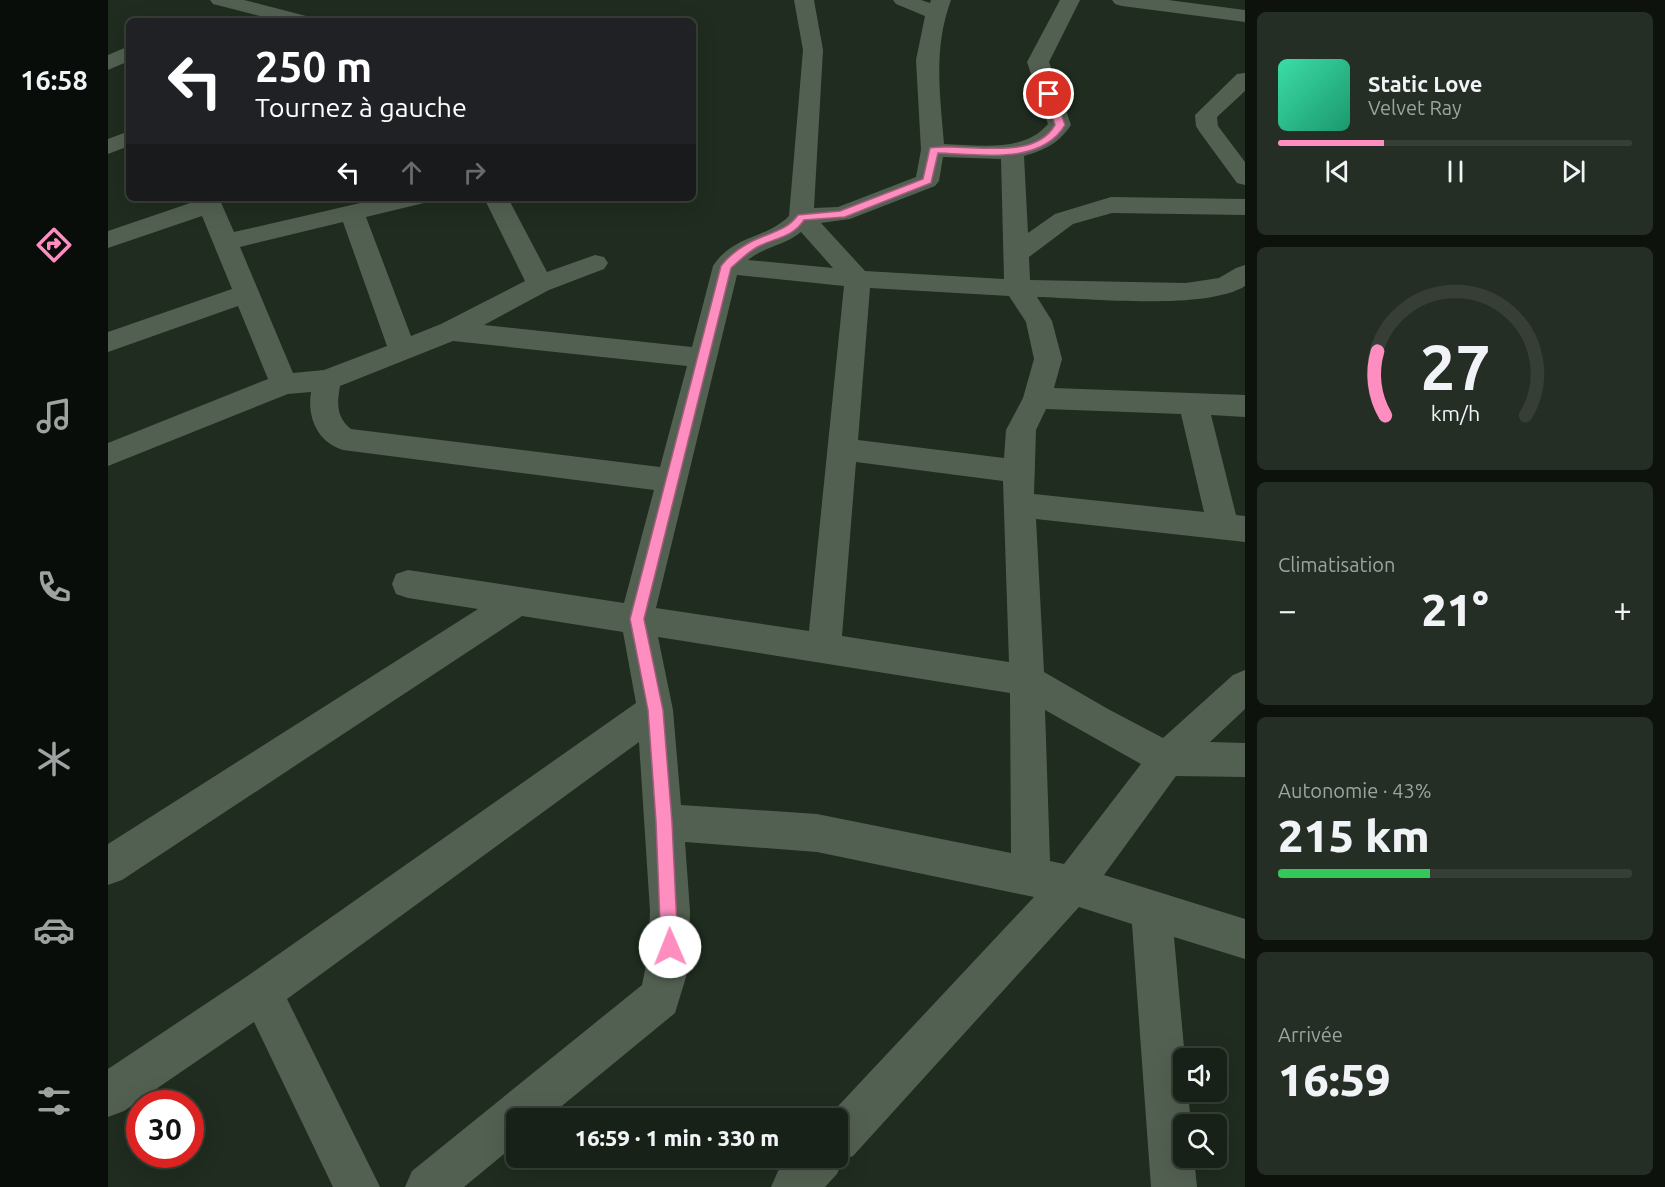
<!DOCTYPE html>
<html lang="fr">
<head>
<meta charset="utf-8">
<style>
  :root { --surface:#172117; --page:#242e24; --text:#f1f3f6; --muted:#9ea3a1; --line:#363e36; --accent:#fd8ebf }
  body { margin:0; font-family:Ubuntu,sans-serif; background:var(--page); color:var(--text); height:100vh; display:flex; flex-direction:column; font-size:22px; white-space:nowrap }
  * { box-sizing:border-box; margin:0 }
  p { font-size:20px; color:var(--muted) }
  .icon { flex:none; width:33px; height:33px; fill:none; stroke:currentColor; stroke-width:2; stroke-linecap:round; stroke-linejoin:round }
  .map { position:relative; flex:1; overflow:hidden }
  .panel { display:flex; flex-direction:column; gap:12px; padding:12px; background:#0d120d; width:420px }
  .panel>* { flex:none }
  .guide { position:absolute; left:18px; top:18px; width:570px; height:183px; border-radius:9px; box-shadow:0 6px 24px #0002,0 0 0 2px var(--line); background:#202124; color:#fff; overflow:hidden }
  .fabs { position:absolute; left:1065px; top:1048px; display:grid; gap:12px }
  .fabs a { display:grid; place-items:center; width:54px; height:54px; border-radius:9px; background:var(--surface); box-shadow:0 6px 24px #0002,0 0 0 2px var(--line); font-size:30px }
  .speed { position:absolute; left:18px; top:1090px; display:flex; gap:12px; font-size:30px; font-weight:700; text-align:center }
  .speed>* { display:grid; place-content:center; width:78px; height:78px; border-radius:50%; background:var(--surface); box-shadow:0 6px 24px #0002,0 0 0 2px var(--line); line-height:1 }
  .speed .limit { border:9px solid #d22; background:#fff; color:#111 }
  .pin { position:absolute; display:grid; place-items:center; width:51px; height:51px; color:#fff; margin:-26px; border:3px solid #fff; border-radius:50%; box-shadow:0 2px 6px #0007 }
  .me { position:absolute; width:66px; margin:-33px; rotate:359deg; stroke-linejoin:round; filter:drop-shadow(0 0 4px #0008) }
  .turn { display:flex; align-items:center; gap:21px; height:126px; padding:0 30px; font-size:27px }
  .turn .icon { width:78px; height:78px; stroke-width:2.5 }
  .turn b { display:block; font-size:42px; line-height:51px }
  .lanes { display:flex; align-items:center; height:57px; padding:0 30px; background:#0003; justify-content:center; gap:30px; direction:ltr }
  .lanes .off { opacity:.35 }
  .big { font-size:45px; font-weight:800; line-height:1.1 }
  .panel .card { flex:1; display:flex; flex-direction:column; justify-content:center; gap:9px; min-width:0; padding:0 21px; border-radius:9px; background:var(--page) }
  .panel .dial { align-items:center; gap:0 }
  .dial svg { height:156px; overflow:visible; fill:none; stroke:var(--line); stroke-width:7; stroke-linecap:round; text-anchor:middle }
  .dial text { fill:var(--text); stroke:none }
  .song { display:flex; align-items:center; gap:18px }
  .cover { width:72px; height:72px; border-radius:9px; background:linear-gradient(135deg,hsl(160 70% 55%),hsl(160 70% 35%)) }
  .played { height:6px; border-radius:3px; background:linear-gradient(90deg,var(--accent) 30%,var(--line) 30%) }
  .keys { display:flex; justify-content:space-around; direction:ltr }
  .heat { display:flex; justify-content:space-between; align-items:center; font-size:33px; direction:ltr }
  .charge { height:9px; border-radius:4px; background:linear-gradient(90deg,#34c759 43%,var(--line) 0) }
  .trip { position:absolute; left:398px; top:1108px; width:342px; height:60px; border-radius:9px; background:var(--surface); box-shadow:0 6px 24px #0002,0 0 0 2px var(--line); font-weight:800; line-height:60px; text-align:center }
  main { display:flex; flex:1; min-height:0 }
  .tab-bar { display:flex; flex-direction:column; width:108px; justify-content:space-around; align-items:center; background:#090d09; color:var(--muted) }
  .tab-bar .icon { width:42px; height:42px }
  .tab-bar .selected { color:var(--accent) }
  .tab-bar b { font-size:27px; color:var(--text) }
  .map>svg:first-child { display:block }
  .lines { fill:none; stroke-linecap:round; stroke-linejoin:round }
  .street { fill:#526051; fill-rule:evenodd }
  .route { fill:#fd8ebf; stroke:#a45c7c; stroke-width:1.5 }
</style>
</head>
<body>
<main>
<nav class="tab-bar">
<b>16:58</b>
<svg class="icon selected" aria-label="directions" viewBox="0 0 24 24"><path d="M12 3l9 9-9 9-9-9zM9 14v-3h6M13 9l2 2-2 2"/></svg>
<svg class="icon" aria-label="music" viewBox="0 0 24 24"><path d="M9 18V5l10-2v13"/><circle cx="6" cy="18" r="3"/><circle cx="16" cy="16" r="3"/></svg>
<svg class="icon" aria-label="phone" viewBox="0 0 24 24"><path d="M5 4h4l2 5-3 2q2 4 5 5l2-3 5 2v4C11 20 4 13 5 4z"/></svg>
<svg class="icon" aria-label="climate" viewBox="0 0 24 24"><path d="M12 3v18M4 7l16 10M4 17L20 7"/></svg>
<svg class="icon" aria-label="car" viewBox="0 0 24 24"><path d="M5 17H2v-5l4-1 3-4h7l3 4 3 1v5h-3M9 17h6M6 11h13"/><circle cx="7" cy="17" r="2"/><circle cx="17" cy="17" r="2"/></svg>
<svg class="icon" aria-label="filters" viewBox="0 0 24 24"><path d="M4 7h16M4 17h16"/><circle cx="9" cy="7" r="2"/><circle cx="15" cy="17" r="2"/></svg>
</nav>
<div class="map">
<svg width="1137" height="1187" viewBox="0 0 1137 1187">
  <rect width="100%" height="100%" fill="#1f2c1f"/>
  <g class="lines">
    <path class="street" d="M102 0H136L202 17 205 21H171L105 4Z
      M686 0H706L715 50 706 208 730 207 808 177 813 150 808 60 817 16 788 4 785 0H813L822 3 823 0H843C825 49 832 93 836 144 870 145 916 153 940 124L919 62 952 0H972L941 62 963 125C951 143 937 150 916 156L920 233 947 214 1003 197 1137 199V215L1004 213 965 224 921 257 922 280 1078 283 1111 278 1128 268 1137 265V286C1098 311 978 298 929 297L944 321 954 359 946 388 1137 395V417L1103 415 1128 515 1137 516V542L928 519 936 672 1000 709 1055 738 1125 675 1137 670V709L1102 742 1137 743V777L1068 776 996 875 1137 919V959L1066 937 1077 1059 1076 1092H1080L1083 1125H1076V1158H1086L1089 1187H1043L1024 924 971 907 745 1156 735 1160 729 1174 717 1187H663L670 1171 682 1158H729V1119H718L926 897 709 852 577 842 582 911 581 955 578 977 567 1013 438 1119H408V1144L356 1187H297L304 1171 534 985 540 955 542 911 531 742 179 999 272 1187H225L146 1022 16 1111 0 1117V1069L138 977 528 703 515 632 414 616 14 880 0 885V844L370 609 300 598 288 594 284 584 288 574 300 570 516 603 546 490 235 450C209 442 199 417 203 392L180 394 0 466V443L160 379 130 306 0 352V332L124 289 94 216 0 248V231L88 201 87 198H111L126 232 274 198H319L316 203 258 217 303 336 333 324 417 281 376 198H400L439 272 487 255 496 257 500 263 496 269 441 290 376 325 584 347 605 266C625 235 658 239 681 216L695 50ZM835 157 893 159 896 279 757 271 713 223 742 219 827 186 831 181ZM235 222 279 346 216 370 185 373 132 247ZM693 232 725 268 640 260C656 247 677 245 693 232ZM629 275 736 286 701 631 548 608ZM762 288 901 296 918 322 926 359 915 398 898 430 896 458 750 440ZM345 341 579 366 552 467 243 429C228 417 229 403 232 386ZM938 409 1073 414 1096 512 926 494 928 430ZM748 462 895 481 901 662 734 636ZM550 637 902 693 903 853 709 814 573 805 565 710ZM937 710 1033 764 956 864 942 861Z
      M1004 0H1060L1137 10V22L1014 6 1007 4Z
      M21 46V61L0 70V55Z
      M1137 73V91L1109 117 1110 126 1137 162V185L1129 183 1091 131 1088 126 1087 115 1129 74Z
      M21 131V146L0 154V139Z"/>
  </g>
  <path class="route" d="M941 91 946 94 957 125C933 166 869 154 830 153L823 183 737 217 696 220C684 239 663 238 646 249 638 254 631 261 623 268L536 619 555 710 564 822 570 947 568 953 562 956 556 953 553 947 548 822 540 710 522 619 613 266C619 258 630 249 639 244 657 233 677 233 690 215L732 211 815 179 822 148C858 142 925 163 947 125L937 94Z"/>
</svg>
<div class="fabs">
<a><svg class="icon" aria-label="sound" viewBox="0 0 24 24"><path d="M4 9h4l5-4v14l-5-4H4zM17 9q2 3 0 6"/></svg></a>
<a><svg class="icon" aria-label="search" viewBox="0 0 24 24"><circle cx="10" cy="10" r="6"/><path d="M15 15l6 6"/></svg></a>
</div>
<div class="speed"><div class="limit">30</div></div>
<div class="pin" style="left:941px;top:94px;background:#d93025"><svg class="icon" aria-label="arrive" viewBox="0 0 24 24"><path d="M6 21V4h12l-3 4 3 4H6"/></svg></div>
<svg class="me" style="left:562px;top:947px" viewBox="-20 -20 40 40"><circle r="19" fill="#fff"/><path d="M0-13L10 11 0 6-10 11z" fill="#fd8ebf"/></svg>
<div class="trip">16:59 · 1 min · 330 m</div>
<div class="guide">
<div class="turn"><svg class="icon" aria-label="left" viewBox="0 0 24 24"><path d="M17 20v-9H6M10 6l-5 5 5 5"/></svg><div><b>250 m</b>Tournez à gauche</div></div>
<div class="lanes"><svg class="icon" aria-label="left" viewBox="0 0 24 24"><path d="M17 20v-9H6M10 6l-5 5 5 5"/></svg><svg class="icon off" aria-label="ahead" viewBox="0 0 24 24"><path d="M12 20V5M6 11l6-6 6 6"/></svg><svg class="icon off" aria-label="right" viewBox="0 0 24 24"><path d="M7 20v-9h11M14 6l5 5-5 5"/></svg></div>
</div>
</div>
<section class="panel">
<div class="card">
<div class="song"><i class="cover"></i><div><b>Static Love</b><p>Velvet Ray</p></div></div>
<div class="played"></div>
<div class="keys"><svg class="icon" aria-label="previous" viewBox="0 0 24 24"><path d="M18 5L8 12l10 7zM5 5v14"/></svg><svg class="icon" aria-label="pause" viewBox="0 0 24 24"><path d="M8 5v14M16 5v14"/></svg><svg class="icon" aria-label="next" viewBox="0 0 24 24"><path d="M6 5l10 7-10 7zM19 5v14"/></svg></div>
</div>
<div class="card dial"><svg viewBox="0 0 100 80">
<path d="M14 69A42 42 0 1 1 86 69"/>
<path d="M14 69A42 42 0 0 1 10 36" stroke="#fd8ebf"/>
<text x="50" y="56" font-size="32" font-weight="700">27</text>
<text x="50" y="72" font-size="11">km/h</text>
</svg></div>
<div class="card"><p>Climatisation</p>
<div class="heat"><a>−</a><b class="big">21°</b><a>+</a></div>
</div>
<div class="card"><p>Autonomie · 43%</p><b class="big">215 km</b><div class="charge"></div></div>
<div class="card"><p>Arrivée</p><b class="big">16:59</b></div>
</section>
</main>
</body>
</html>
